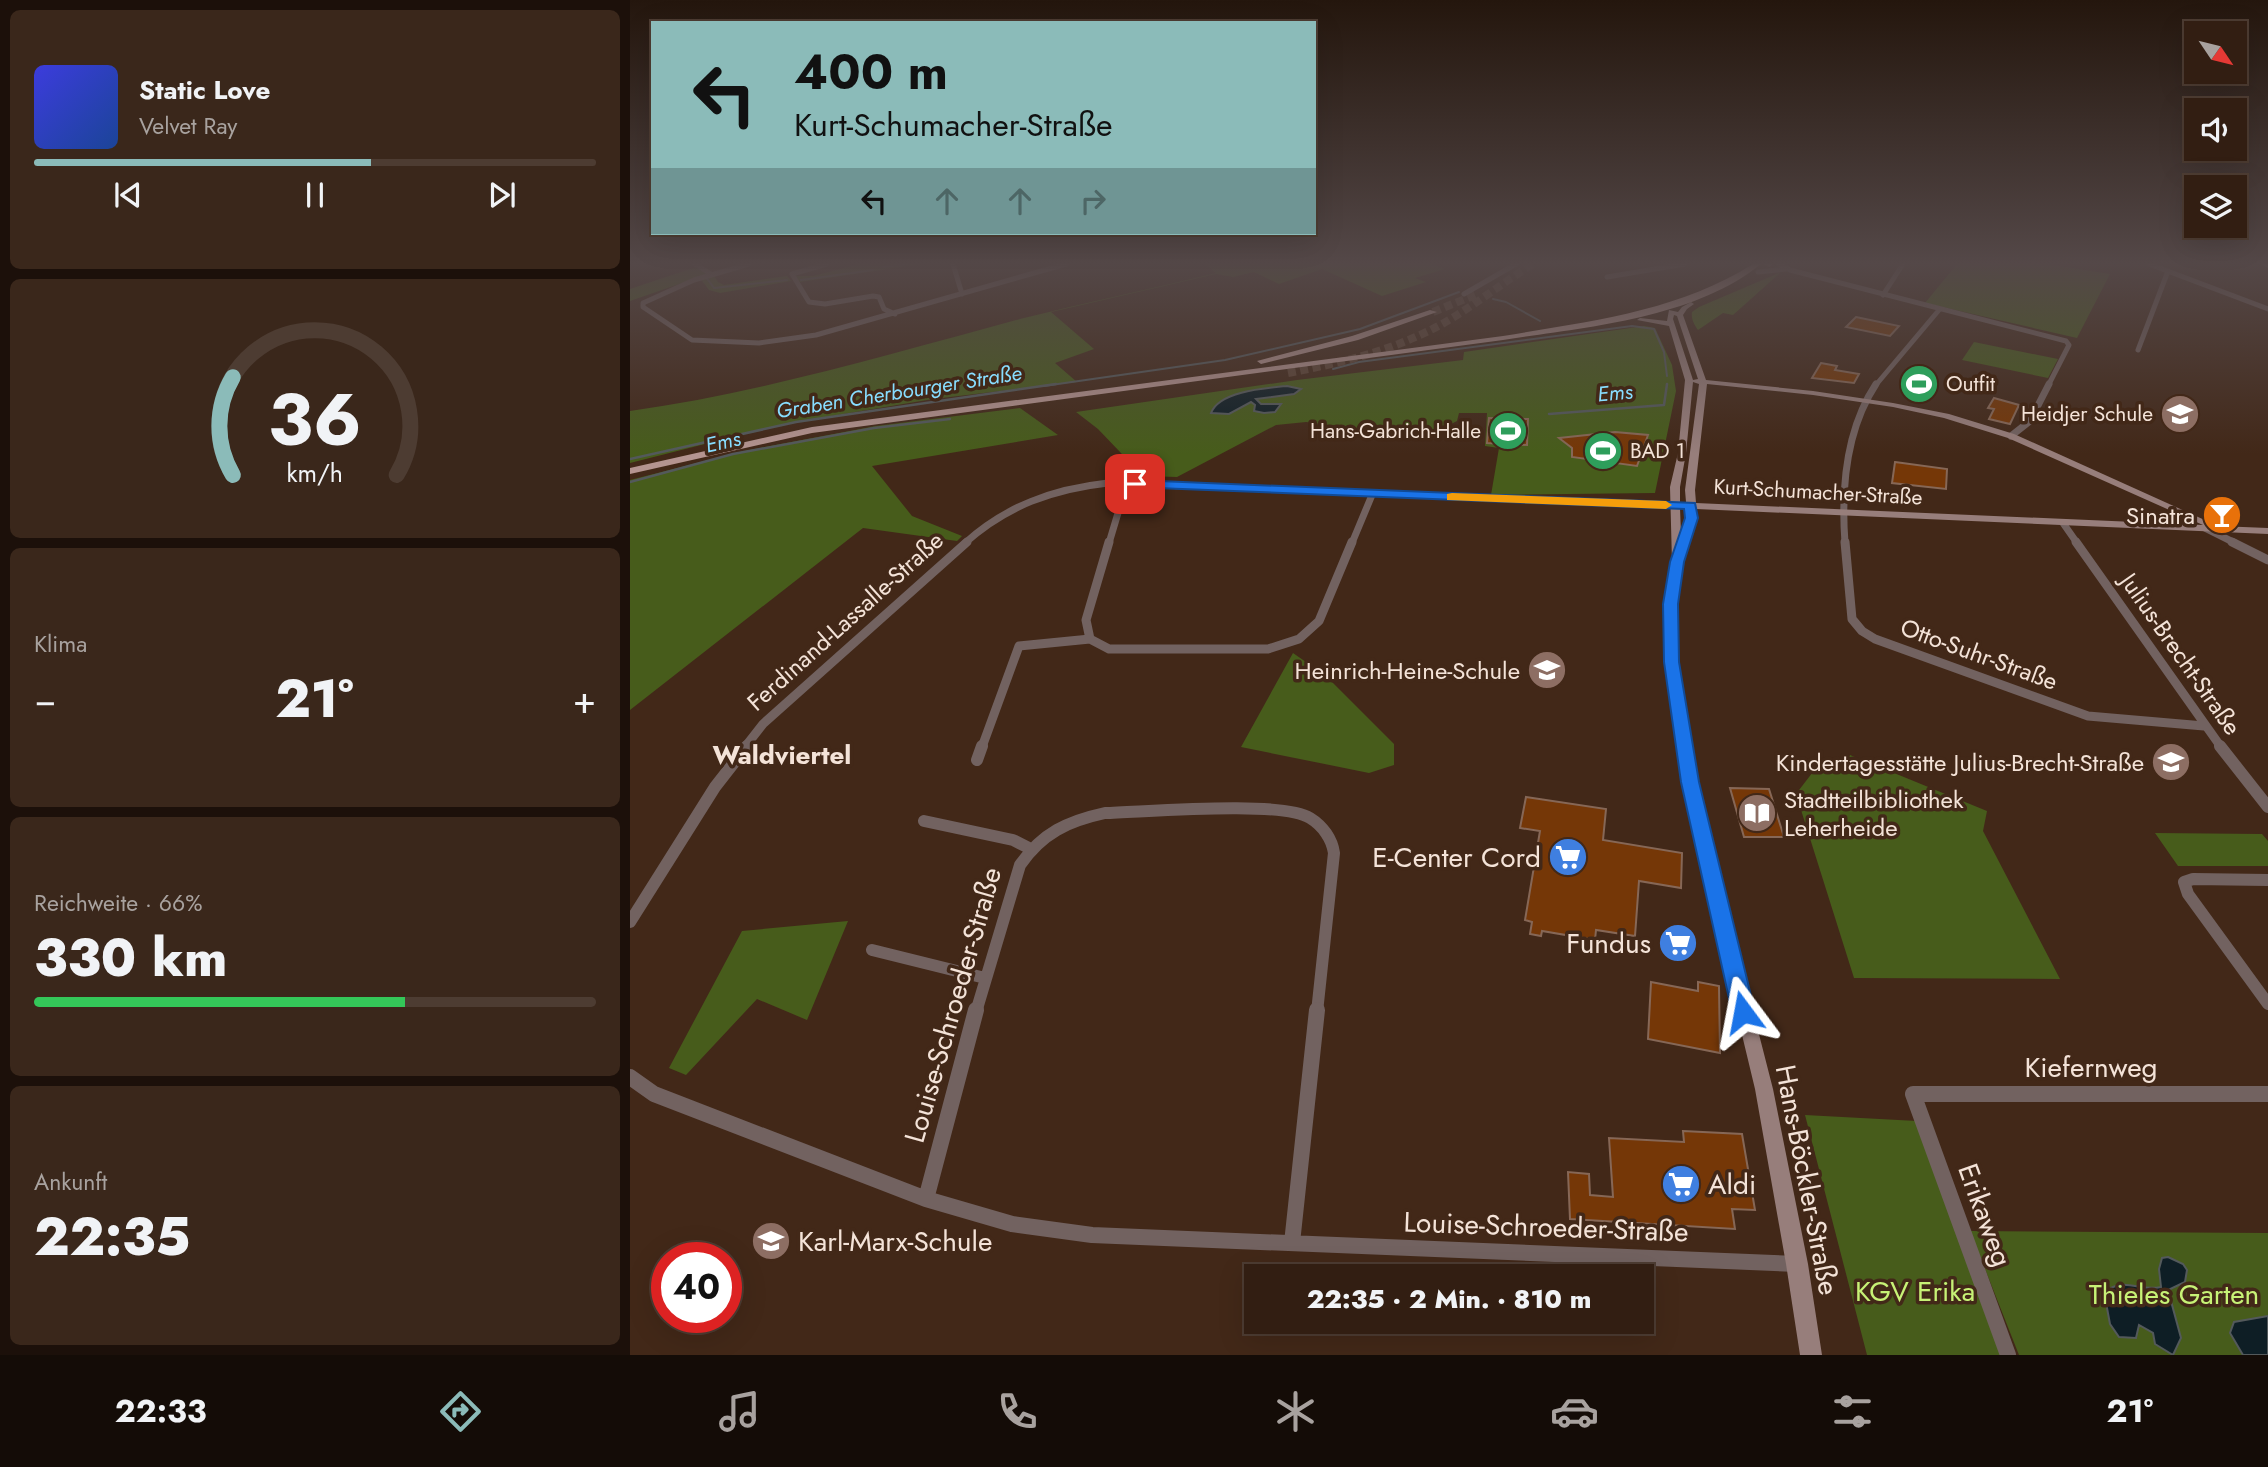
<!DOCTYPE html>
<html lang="de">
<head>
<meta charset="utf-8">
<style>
  :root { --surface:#321e12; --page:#3a271b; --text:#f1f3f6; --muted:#a8a29f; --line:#4d3c32; --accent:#8bbbb9 }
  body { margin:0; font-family:Jost,sans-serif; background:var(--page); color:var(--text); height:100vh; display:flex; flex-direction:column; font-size:26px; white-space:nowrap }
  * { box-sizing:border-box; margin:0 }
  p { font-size:23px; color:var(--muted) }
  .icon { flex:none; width:38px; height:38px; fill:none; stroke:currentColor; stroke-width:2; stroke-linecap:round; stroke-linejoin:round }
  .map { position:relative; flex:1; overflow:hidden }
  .panel { display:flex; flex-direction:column; gap:10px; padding:10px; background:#1c100a; width:630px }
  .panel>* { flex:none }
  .banner { position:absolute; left:21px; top:21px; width:665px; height:214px; border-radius:0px; box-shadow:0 7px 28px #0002,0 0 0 2px var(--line); background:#8bbbb9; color:#111; overflow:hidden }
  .needle { width:46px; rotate:125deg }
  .tools { position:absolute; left:1554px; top:21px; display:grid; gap:14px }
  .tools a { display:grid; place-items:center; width:63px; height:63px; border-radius:0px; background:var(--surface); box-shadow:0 7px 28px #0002,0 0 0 2px var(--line); font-size:35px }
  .speed { position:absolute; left:21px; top:1242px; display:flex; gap:14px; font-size:35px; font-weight:700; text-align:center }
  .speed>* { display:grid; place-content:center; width:91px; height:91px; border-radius:50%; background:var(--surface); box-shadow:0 7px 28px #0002,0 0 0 2px var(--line); line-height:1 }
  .speed .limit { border:10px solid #d22; background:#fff; color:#111 }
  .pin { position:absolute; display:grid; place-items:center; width:60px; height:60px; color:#fff; margin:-30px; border-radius:14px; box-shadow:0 4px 10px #0006 }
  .me { position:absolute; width:77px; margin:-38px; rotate:347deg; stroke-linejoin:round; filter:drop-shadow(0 0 5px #0008) }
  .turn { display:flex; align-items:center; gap:24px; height:147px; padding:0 28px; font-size:32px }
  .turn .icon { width:91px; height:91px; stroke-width:2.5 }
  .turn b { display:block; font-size:49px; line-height:60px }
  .lanes { display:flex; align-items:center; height:66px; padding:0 28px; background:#0003; justify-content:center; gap:35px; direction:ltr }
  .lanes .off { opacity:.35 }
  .big { font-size:52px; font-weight:800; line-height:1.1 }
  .panel .tile { flex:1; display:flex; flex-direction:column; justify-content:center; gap:10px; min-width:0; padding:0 24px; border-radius:10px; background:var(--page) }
  .panel .dial { align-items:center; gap:0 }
  .dial svg { height:182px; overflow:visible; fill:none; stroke:var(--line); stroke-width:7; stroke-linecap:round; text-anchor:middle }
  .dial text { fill:var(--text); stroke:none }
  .song { display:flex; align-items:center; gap:21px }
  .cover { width:84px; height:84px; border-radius:10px; background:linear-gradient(135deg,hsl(240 70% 55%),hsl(220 70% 35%)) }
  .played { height:7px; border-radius:4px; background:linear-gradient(90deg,var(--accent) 60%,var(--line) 60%) }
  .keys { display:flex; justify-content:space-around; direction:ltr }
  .heat { display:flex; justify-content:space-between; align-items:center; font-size:38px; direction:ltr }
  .charge { height:10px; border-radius:5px; background:linear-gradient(90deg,#34c759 66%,var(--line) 0) }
  .trip { position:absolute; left:614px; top:1264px; width:410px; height:70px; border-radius:0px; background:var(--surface); box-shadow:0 7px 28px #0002,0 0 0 2px var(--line); font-weight:800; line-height:70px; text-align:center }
  .menu { display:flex; height:112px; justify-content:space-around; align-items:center; background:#140c07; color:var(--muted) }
  .menu .icon { width:49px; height:49px }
  .menu .on { color:var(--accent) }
  .menu b { font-size:32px; color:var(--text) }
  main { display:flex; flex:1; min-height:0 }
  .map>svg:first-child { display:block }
  .green { fill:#475c1b }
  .water { fill:#0e1e25; stroke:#53595b; stroke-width:2 }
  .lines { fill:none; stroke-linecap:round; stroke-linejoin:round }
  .stream-far1 { stroke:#53595b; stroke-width:2 }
  .stream { stroke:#53595b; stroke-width:2.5 }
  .building { fill:#753707; stroke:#866756; stroke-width:2 }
  .primary-tunnel { stroke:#5d4435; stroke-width:8; stroke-dasharray:8 4.5; stroke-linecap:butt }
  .street-far4 { stroke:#726260; stroke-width:5 }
  .street-far3 { stroke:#726260; stroke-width:7 }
  .street-far2 { stroke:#726260; stroke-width:9 }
  .street-far1 { stroke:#726260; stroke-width:12 }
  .street { stroke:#726260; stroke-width:16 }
  .secondary { fill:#977e7b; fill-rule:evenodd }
  .primary { fill:#b49490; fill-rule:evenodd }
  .route { fill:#1a73e8; stroke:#114b97; stroke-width:2 }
  .slow { fill:#f59e0b }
  .labels { text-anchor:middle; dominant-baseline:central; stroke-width:7; stroke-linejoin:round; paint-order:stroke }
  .far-poi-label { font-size:21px; fill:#f4e3d8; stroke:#422818; text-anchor:start }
  .far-water-label { font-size:21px; font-style:italic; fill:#8df; stroke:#422818 }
  .far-street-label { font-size:21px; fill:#f4e3d8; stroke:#422818 }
  .poi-label { font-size:24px; fill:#f4e3d8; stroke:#422818; text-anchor:end }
  .street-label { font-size:24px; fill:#f4e3d8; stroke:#422818 }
  .neighbourhood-label { font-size:26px; font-weight:bold; fill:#f4e3d8; stroke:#422818 }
  .near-poi-label { font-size:28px; fill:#f4e3d8; stroke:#422818; text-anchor:end }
  .near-street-label { font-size:28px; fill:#f4e3d8; stroke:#422818 }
  .near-park-label { font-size:28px; fill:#c7f276; stroke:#422818 }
</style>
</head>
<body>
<main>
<section class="panel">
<div class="tile">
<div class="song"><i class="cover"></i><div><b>Static Love</b><p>Velvet Ray</p></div></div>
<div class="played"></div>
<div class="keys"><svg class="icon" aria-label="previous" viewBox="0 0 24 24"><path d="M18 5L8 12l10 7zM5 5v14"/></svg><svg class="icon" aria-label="pause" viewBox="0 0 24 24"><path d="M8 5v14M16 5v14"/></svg><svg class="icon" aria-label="next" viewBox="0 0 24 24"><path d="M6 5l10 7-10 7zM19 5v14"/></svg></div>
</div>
<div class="tile dial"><svg viewBox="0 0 100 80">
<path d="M14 69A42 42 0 1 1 86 69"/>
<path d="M14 69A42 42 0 0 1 14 26" stroke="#8bbbb9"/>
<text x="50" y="56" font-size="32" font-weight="700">36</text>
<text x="50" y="72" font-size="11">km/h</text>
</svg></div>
<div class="tile"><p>Klima</p>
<div class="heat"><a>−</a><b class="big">21°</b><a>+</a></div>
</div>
<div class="tile"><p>Reichweite · 66%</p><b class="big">330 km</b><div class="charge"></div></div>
<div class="tile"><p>Ankunft</p><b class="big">22:35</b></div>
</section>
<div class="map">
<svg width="1638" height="1355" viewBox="0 0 1638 1355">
  <rect width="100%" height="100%" fill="#422818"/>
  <path class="green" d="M229 264H292L170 282 165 276H183Z
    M575 264H802L815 269 785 278 796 282 752 296 692 269 649 284 624 272 603 277 586 274 421 312 464 349 425 363 447 382 303 399 154 424 0 463V411C134 392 264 353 394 318 458 302 522 289 586 273Z
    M1327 264H1417L1480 274 1447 338 1295 303Z
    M66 267 78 274 0 301V289Z
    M1151 272 1103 315 1093 313 1068 330C1064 324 1061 319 1062 312L1069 307Z
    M83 274 88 282 94 285 157 276 161 281 90 293 79 290 70 278Z
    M1014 326 1025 328 1042 365 1046 391 1025 493 861 495 869 448 855 446 857 413H829L827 421 796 437 676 422 646 425 547 477 513 476 468 429 446 412 667 380 833 360 834 352Z
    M1344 342 1428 359 1418 378 1332 360Z
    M390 408 428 435 242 466 282 516 332 536 327 541 233 528 0 710V480L114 451 246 426Z
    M663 653 696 676 764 744V765L739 773 611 747Z
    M1220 755 1357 811 1353 831 1430 979 1224 978 1166 794 1189 764 1209 773Z
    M1525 833 1632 834 1638 841V866H1548Z
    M218 921 177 1020 127 999 56 1075 39 1068 112 931Z
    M1175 1115 1287 1121 1372 1355H1237Z
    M1340 1231 1638 1233V1355H1389Z"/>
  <path class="water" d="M657 386 671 389 664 394 626 399 631 404H651L645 412 634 413 624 411 625 405 621 402 599 414 581 413C589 391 636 388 657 386Z
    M1538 1257 1553 1264 1557 1270 1555 1282 1538 1290 1551 1338 1543 1355 1525 1344 1523 1333 1509 1325 1506 1338 1489 1337 1480 1324 1474 1292C1497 1276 1507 1292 1531 1287L1529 1269 1532 1258Z
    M1638 1316V1355H1613L1600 1333 1604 1322Z"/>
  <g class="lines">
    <path class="stream-far1" d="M253 267 276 264
      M76 277 84 288 157 280
      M171 280 243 270
      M863 299 876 302 910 321
      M703 369 729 362 1002 326 1024 329 1034 352 1037 376
      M414 386 595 360 730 329 829 292"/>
    <path class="stream" d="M919 414 1034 405 1037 384
      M0 459 166 422 426 384
      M0 482 103 454 244 428 320 419"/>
  </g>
  <path class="building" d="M1226 317 1269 326 1260 336 1216 327Z
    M1191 363 1207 366 1205 370 1229 374 1224 383 1182 378Z
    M1364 398 1389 405 1380 424 1359 419 1364 409 1358 408Z
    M859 418 898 419 897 445 857 443Z
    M985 432 1018 435 1007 466 942 457V448L929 438Z
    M1265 462 1317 469 1316 489 1262 483Z
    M1100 788 1139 789 1154 837H1114Z
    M896 797 976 809 973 840 1052 853 1051 888 1009 881 1005 936 966 930 965 940 912 931 911 936 900 934 902 922 895 920 910 831 890 828Z
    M1021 982 1068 991V982L1089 986 1090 1053 1018 1039Z
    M1053 1131 1112 1134 1125 1210 1102 1209 1105 1229 940 1219 938 1172 959 1174 960 1195 983 1197 979 1138 1054 1142Z"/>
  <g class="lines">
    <path class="primary-tunnel" d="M803 312 845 295
      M658 373C711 363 765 350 812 324 844 306 872 283 903 264"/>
    <path class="street-far4" d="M65 264 81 274
      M119 264 64 280 13 303V307L62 340 129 343 186 335 436 264
      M197 264 162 274 179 302 195 304 243 296 249 297 254 309 265 314
      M323 264 332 294
      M1149 264 1160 270 1436 341 1439 345 1418 386
      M1519 264 1638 309
      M1128 272 1156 269
      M977 277 1055 264
      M834 294 886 264
      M1253 295 1273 264
      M1508 350 1538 271
      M1245 386 1309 310"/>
    <path class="street-far3" d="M1381 436 1400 421 1419 384
      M1433 523 1447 543
      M1575 528 1605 543
      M335 543C376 506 423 489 478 483L1045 505
      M479 543 488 513 505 484
      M722 543 742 495
      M1215 543C1211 489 1215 431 1246 384"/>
    <path class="street-far2" d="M479 542 456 620 460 639 479 649H638L669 639 689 621 722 542
      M1215 542 1222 619 1232 631 1245 639 1458 716 1574 726
      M1446 542 1591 747
      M1602 542 1638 560
      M115 747 133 724 337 542
      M352 747 389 646 460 639"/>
    <path class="street-far1" d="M1590 746 1638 807
      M347 760 352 746
      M294 821 383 840 401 849
      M1638 880 1563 879 1554 882 1558 894 1638 1004
      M0 922 85 787 117 746
      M242 950 355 978
      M346 1012 390 865C412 833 438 821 475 813 516 812 651 800 680 818 693 826 702 839 704 853L687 1012"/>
    <path class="street" d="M0 1077 24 1094 296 1199 382 1224 462 1235 1167 1264
      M296 1199 346 1010
      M662 1243 687 1010
      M1378 1355 1283 1094H1638"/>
    <path class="secondary" d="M1133 264H1142V265L1139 267Z
      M1631 264H1638V268Z
      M1061 302 1064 304 1057 309 1053 315 1076 380 1183 391 1263 403 1319 414 1384 434 1588 526 1638 528V534L1066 509 1067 518 1052 562 1045 619 1054 713 1078 835 1143 1089 1178 1264 1192 1355H1170L1156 1264 1125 1089 1064 835 1042 713 1033 619 1042 562 1040 487 1048 453 1055 380 1039 326 1007 320 1010 318 1037 321 1039 310 1048 312 1052 307ZM1044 315 1047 316 1068 379 1063 380 1043 319ZM1063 382 1069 384 1055 490 1056 502 1050 503V487L1056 453ZM1077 384 1183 395 1263 407 1314 418 1378 438 1573 525 1066 503 1065 490ZM1050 508H1056L1057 518 1051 534Z"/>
    <path class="primary" d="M1123 264H1131C1063 319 956 327 873 340L182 433 0 474V468L182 427 873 336C960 321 1047 312 1123 264Z
      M800 310 807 312 728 340 631 364 627 361 722 336Z"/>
  </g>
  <linearGradient id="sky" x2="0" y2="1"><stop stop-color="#24160d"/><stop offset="0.58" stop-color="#544848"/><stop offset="1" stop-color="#544848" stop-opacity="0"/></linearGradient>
  <rect width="1638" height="454" fill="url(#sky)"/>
  <path class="route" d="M505 480 1065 503 1068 518 1054 562 1048 604 1049 662 1069 782 1125 1012 1121 1019 1113 1022 1105 1019 1102 1012 1051 782 1034 662 1033 604 1040 562 1055 518 1054 509 501 487V481Z"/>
  <path class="slow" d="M822 493 1036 501 1042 505 1036 509 817 500V494Z"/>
  <defs>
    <g id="stadium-disc" transform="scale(2.0125)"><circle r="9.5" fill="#2e9e5b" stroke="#422818"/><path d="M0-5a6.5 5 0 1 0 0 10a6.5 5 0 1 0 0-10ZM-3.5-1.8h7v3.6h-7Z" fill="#fff"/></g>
    <g id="school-disc" transform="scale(2.0125)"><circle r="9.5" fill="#8d6e63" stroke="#422818"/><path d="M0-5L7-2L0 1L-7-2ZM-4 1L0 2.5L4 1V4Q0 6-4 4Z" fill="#fff"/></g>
    <g id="bar-disc" transform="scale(2.0125)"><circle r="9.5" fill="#e8710a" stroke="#422818"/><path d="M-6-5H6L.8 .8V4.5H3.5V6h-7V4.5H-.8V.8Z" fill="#fff"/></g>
    <g id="library-disc" transform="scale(2.0125)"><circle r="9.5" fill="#8d6e63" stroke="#422818"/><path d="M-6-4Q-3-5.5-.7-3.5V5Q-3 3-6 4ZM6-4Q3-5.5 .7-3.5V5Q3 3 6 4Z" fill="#fff"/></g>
    <g id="supermarket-disc" transform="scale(2.0125)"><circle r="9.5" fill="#3f7fe0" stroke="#422818"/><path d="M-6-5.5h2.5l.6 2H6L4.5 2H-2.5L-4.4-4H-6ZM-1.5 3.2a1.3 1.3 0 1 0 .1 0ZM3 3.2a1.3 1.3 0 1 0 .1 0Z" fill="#fff"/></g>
  </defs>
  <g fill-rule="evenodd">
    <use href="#stadium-disc" x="1289" y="384"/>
    <use href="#school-disc" x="1550" y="414"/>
    <use href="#stadium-disc" x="878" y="431"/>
    <use href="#stadium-disc" x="973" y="451"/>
    <use href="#bar-disc" x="1592" y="515"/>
    <use href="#school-disc" x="917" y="670"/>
    <use href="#school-disc" x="1541" y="762"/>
    <use href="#library-disc" x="1127" y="813"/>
    <use href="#supermarket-disc" x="938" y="857"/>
    <use href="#supermarket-disc" x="1048" y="943"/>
    <use href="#supermarket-disc" x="1051" y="1184"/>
    <use href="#school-disc" x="141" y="1241"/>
  </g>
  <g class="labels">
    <g class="far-poi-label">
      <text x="1316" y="384">Outfit</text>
      <text x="1523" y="414" text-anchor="end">Heidjer Schule</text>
      <text x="851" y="431" text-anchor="end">Hans-Gabrich-Halle</text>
      <text x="1000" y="451">BAD 1</text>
    </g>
    <g class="far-water-label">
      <text transform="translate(269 392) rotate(-9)">Graben Cherbourger Straße</text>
      <text transform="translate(985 393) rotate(-5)">Ems</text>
      <text transform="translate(93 442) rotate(-13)">Ems</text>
    </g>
    <g class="far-street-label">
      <text transform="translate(1188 492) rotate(3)">Kurt-Schumacher-Straße</text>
    </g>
    <g class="poi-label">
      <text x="1565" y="515">Sinatra</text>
      <text x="890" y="670">Heinrich-Heine-Schule</text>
      <text x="1514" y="762">Kindertagesstätte Julius-Brecht-Straße</text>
      <text x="1154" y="799" text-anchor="start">Stadtteilbibliothek<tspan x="1154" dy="28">Leherheide</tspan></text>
    </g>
    <g class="street-label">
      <text transform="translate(215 621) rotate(-42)">Ferdinand-Lassalle-Straße</text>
      <text transform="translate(1349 654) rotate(20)">Otto-Suhr-Straße</text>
      <text transform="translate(1551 654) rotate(55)">Julius-Brecht-Straße</text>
    </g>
    <g class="neighbourhood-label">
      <text x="152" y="755">Waldviertel</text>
    </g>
    <g class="near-poi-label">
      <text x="911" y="857">E-Center Cord</text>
      <text x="1021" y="943">Fundus</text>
      <text x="1078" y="1184" text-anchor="start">Aldi</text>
      <text x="168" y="1241" text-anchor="start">Karl-Marx-Schule</text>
    </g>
    <g class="near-street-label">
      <text transform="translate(323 1005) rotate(-74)">Louise-Schroeder-Straße</text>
      <text x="1461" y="1067">Kiefernweg</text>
      <text transform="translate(1177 1180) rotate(79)">Hans-Böckler-Straße</text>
      <text transform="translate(1355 1215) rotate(70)">Erikaweg</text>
      <text transform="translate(916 1227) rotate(2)">Louise-Schroeder-Straße</text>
    </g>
    <g class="near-park-label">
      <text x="1285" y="1291">KGV Erika</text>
      <text x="1544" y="1294">Thieles Garten</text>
    </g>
  </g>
</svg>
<div class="tools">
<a><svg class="needle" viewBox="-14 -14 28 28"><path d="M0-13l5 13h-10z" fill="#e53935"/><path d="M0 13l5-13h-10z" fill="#a8a29f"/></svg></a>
<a><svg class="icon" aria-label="sound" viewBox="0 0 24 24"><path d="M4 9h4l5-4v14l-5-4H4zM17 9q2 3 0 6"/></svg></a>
<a><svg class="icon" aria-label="layers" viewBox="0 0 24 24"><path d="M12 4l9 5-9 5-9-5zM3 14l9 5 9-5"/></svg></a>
</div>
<div class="speed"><div class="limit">40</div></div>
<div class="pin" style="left:505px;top:484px;background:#d93025"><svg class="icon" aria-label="arrive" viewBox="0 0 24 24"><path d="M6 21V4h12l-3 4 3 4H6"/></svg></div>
<svg class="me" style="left:1113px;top:1012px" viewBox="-20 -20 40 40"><path d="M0-17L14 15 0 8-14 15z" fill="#1a73e8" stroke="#fff" stroke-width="4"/></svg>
<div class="trip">22:35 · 2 Min. · 810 m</div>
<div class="banner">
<div class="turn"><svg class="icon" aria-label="left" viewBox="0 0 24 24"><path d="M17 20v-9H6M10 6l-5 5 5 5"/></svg><div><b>400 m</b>Kurt-Schumacher-Straße</div></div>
<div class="lanes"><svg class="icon" aria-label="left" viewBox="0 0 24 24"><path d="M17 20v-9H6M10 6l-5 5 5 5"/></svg><svg class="icon off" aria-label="ahead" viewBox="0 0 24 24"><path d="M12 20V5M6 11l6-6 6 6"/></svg><svg class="icon off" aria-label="ahead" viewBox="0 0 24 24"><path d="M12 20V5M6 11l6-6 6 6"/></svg><svg class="icon off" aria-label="right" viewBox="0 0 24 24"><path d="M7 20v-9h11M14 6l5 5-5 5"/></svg></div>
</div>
</div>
</main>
<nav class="menu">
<b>22:33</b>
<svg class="icon on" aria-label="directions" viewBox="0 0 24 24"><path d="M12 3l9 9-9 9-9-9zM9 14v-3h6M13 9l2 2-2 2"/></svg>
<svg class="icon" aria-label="music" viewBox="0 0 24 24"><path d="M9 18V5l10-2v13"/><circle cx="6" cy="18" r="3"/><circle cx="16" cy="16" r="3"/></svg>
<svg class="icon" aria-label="phone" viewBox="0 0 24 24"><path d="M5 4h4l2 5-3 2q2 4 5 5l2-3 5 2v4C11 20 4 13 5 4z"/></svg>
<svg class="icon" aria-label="climate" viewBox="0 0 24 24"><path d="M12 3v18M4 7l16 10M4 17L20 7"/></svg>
<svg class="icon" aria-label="car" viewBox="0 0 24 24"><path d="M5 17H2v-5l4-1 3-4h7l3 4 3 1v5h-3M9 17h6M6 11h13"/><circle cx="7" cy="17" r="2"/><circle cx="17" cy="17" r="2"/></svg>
<svg class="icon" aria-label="filters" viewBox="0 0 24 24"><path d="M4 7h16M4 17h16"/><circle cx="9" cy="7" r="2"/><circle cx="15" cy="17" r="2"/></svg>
<b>21°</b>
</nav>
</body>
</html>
